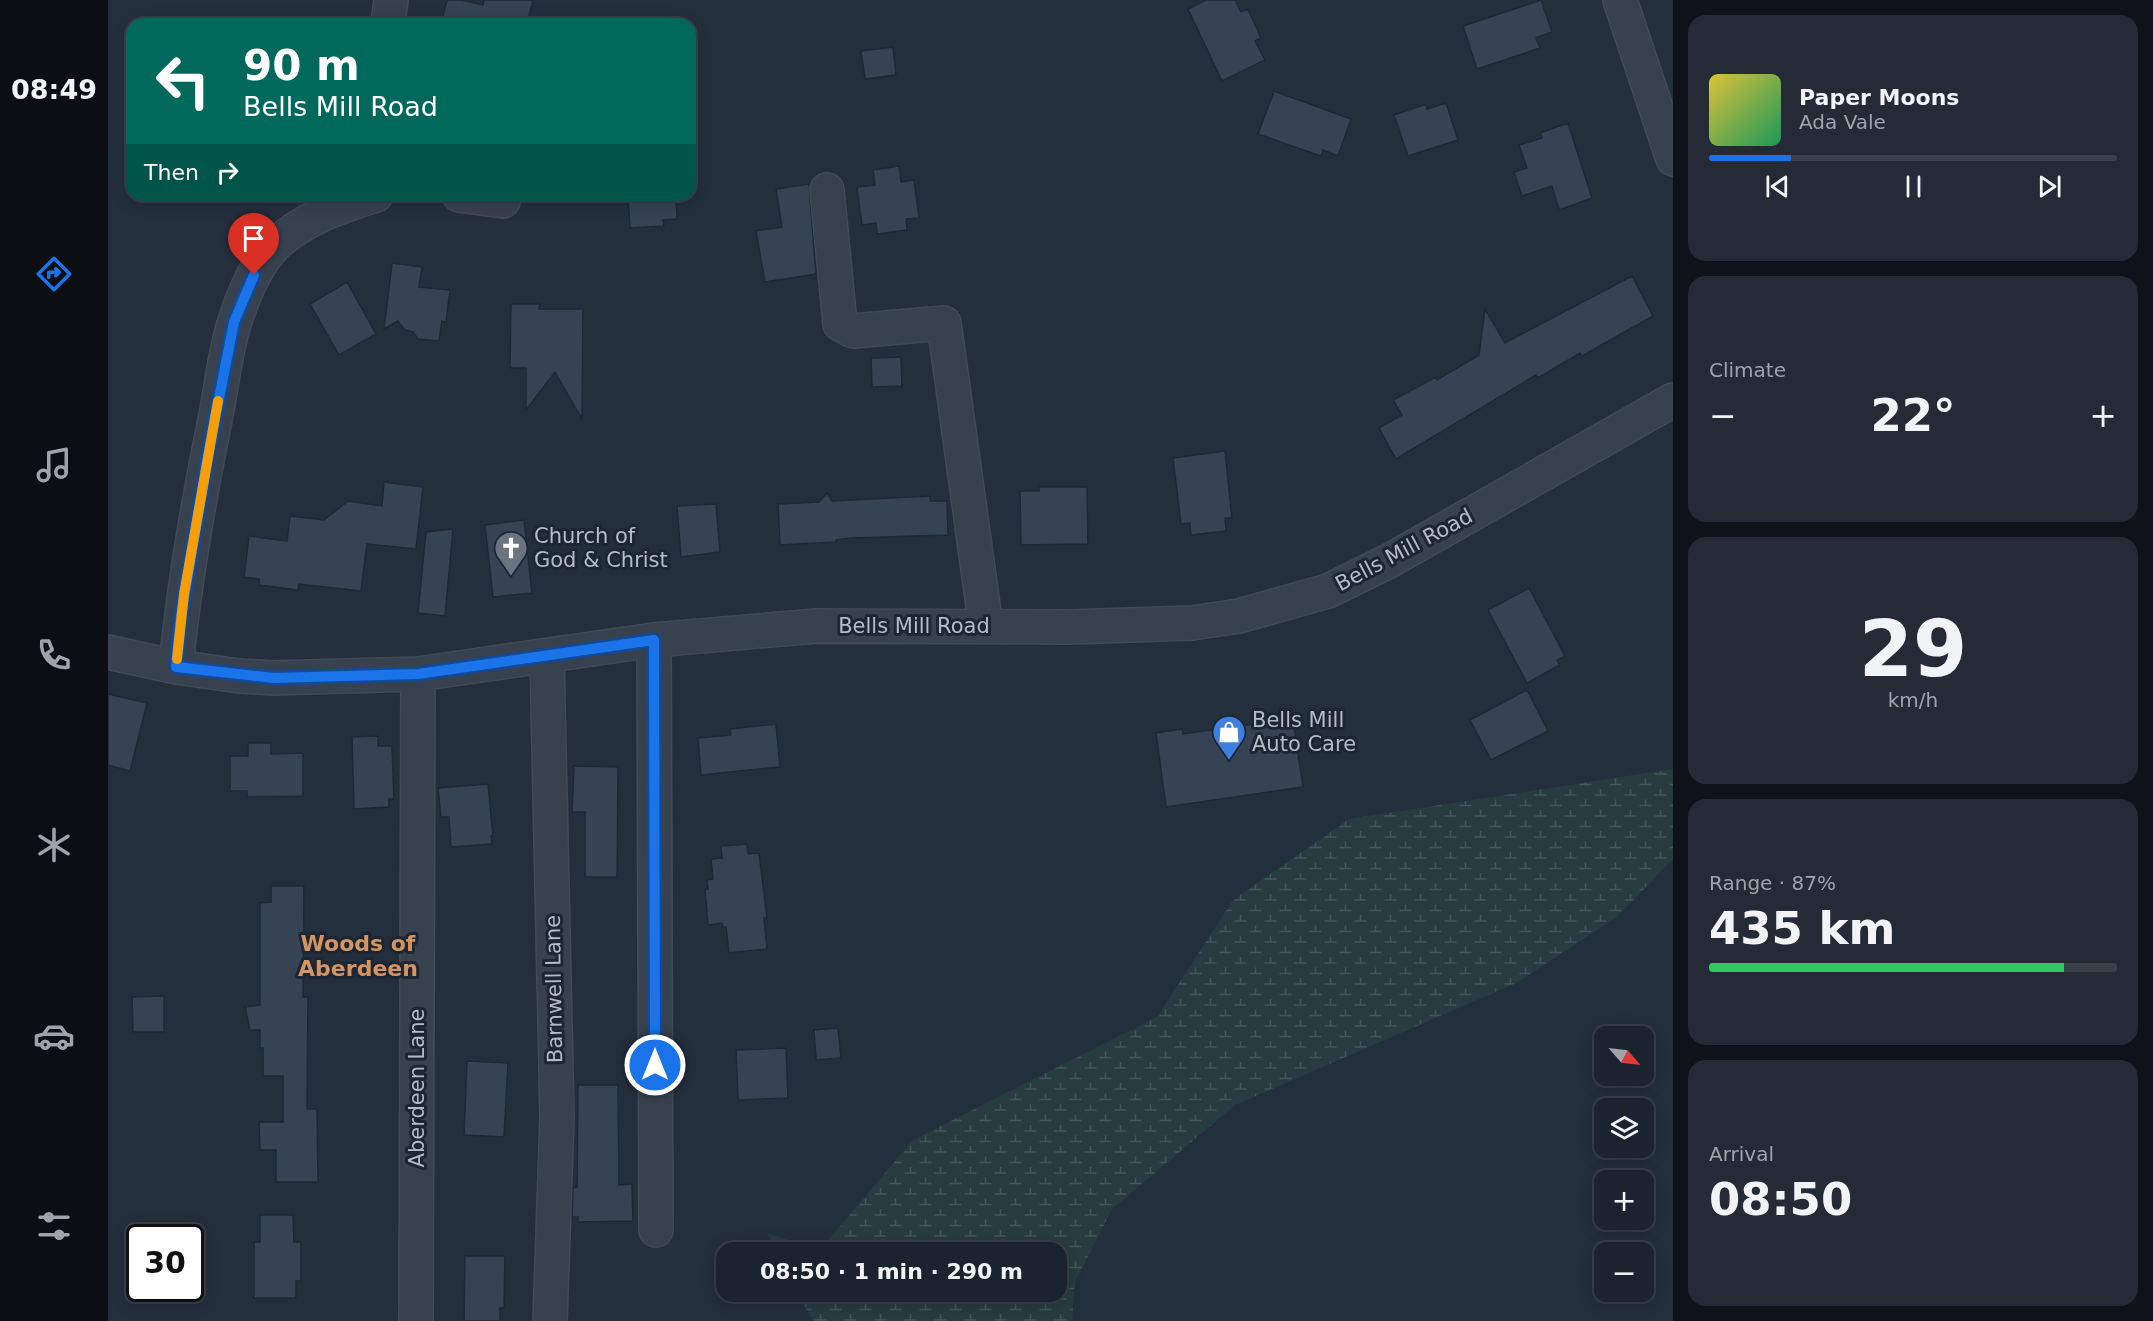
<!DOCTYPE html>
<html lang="en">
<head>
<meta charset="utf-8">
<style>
  :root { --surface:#1b232e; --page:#242b36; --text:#f1f3f6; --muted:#a0a4aa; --line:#39404a; --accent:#1a73e8 }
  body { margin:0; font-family:"DejaVu Sans",sans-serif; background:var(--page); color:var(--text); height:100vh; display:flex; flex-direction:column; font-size:22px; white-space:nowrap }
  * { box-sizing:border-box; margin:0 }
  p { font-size:20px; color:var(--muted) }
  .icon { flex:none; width:33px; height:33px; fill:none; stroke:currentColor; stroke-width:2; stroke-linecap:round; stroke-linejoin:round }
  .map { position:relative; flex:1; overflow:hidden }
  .details { display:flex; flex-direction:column; gap:15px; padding:15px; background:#0f1319; width:480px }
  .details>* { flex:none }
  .hud { position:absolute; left:18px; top:18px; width:570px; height:183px; border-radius:18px; box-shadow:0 3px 15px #0003,0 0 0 2px var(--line); background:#00695c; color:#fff; overflow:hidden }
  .needle { width:39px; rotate:118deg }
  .tools { position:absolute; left:1486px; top:1026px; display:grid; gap:12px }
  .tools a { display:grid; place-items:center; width:60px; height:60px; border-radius:12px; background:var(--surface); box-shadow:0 3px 15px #0003,0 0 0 2px var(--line); font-size:30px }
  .speed { position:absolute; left:18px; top:1224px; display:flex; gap:12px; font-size:30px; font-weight:700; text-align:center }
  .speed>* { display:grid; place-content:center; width:78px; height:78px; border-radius:50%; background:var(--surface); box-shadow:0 3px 15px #0003,0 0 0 2px var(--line); line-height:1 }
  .speed .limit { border:3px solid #111; border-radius:9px; background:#fff; color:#111 }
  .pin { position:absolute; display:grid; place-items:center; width:51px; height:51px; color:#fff; margin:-62px -26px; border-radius:50% 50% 50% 0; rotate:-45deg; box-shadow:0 0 6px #0007 }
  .pin .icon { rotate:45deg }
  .me { position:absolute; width:66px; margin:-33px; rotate:0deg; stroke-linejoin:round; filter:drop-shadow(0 0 4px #0008) }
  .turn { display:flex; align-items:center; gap:21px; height:126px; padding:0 18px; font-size:27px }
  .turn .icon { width:78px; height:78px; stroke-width:2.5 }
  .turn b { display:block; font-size:42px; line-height:51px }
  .then { display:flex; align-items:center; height:57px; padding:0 18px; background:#0003; gap:12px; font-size:22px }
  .big { font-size:45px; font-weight:700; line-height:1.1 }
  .details .card { flex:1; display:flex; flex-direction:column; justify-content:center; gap:9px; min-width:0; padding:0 21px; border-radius:18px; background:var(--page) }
  .details .dial { align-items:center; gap:0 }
  .dial b { font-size:78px; line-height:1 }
  .song { display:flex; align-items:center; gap:18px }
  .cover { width:72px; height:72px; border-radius:9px; background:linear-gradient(135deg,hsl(50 70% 55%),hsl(150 70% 35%)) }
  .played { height:6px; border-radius:3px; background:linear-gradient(90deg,var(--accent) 20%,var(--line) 20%) }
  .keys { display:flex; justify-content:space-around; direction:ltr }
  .heat { display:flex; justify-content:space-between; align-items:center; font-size:33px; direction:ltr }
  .charge { height:9px; border-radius:4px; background:linear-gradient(90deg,#34c759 87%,var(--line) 0) }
  .trip { position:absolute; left:608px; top:1242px; width:351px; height:60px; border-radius:18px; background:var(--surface); box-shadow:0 3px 15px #0003,0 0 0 2px var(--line); font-weight:700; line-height:60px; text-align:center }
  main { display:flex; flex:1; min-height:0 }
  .dock { display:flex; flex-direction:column; width:108px; justify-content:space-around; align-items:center; background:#0b0e12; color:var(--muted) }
  .dock .icon { width:42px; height:42px }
  .dock .current { color:var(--accent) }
  .dock b { font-size:27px; color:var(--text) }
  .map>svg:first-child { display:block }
  .wetland { fill:url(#wetland-marsh) }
  .building { fill:#364354; stroke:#1f2835; stroke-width:1.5 }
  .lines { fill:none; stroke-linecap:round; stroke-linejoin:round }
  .minor-casing { stroke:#414a57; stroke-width:36 }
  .minor { stroke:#38414e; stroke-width:33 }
  .route-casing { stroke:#114b97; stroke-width:15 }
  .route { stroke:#1a73e8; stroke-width:10 }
  .slow { stroke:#f59e0b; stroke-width:10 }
  .labels { text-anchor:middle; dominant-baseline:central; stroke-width:6; stroke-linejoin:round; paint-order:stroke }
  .poi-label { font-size:21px; fill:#b4bcc9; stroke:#1d2633; text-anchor:start }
  .street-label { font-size:21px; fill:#b4bcc9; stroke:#1d2633 }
  .neighbourhood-label { font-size:22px; font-weight:bold; fill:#d59563; stroke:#1d2633 }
</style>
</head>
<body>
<main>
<nav class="dock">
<b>08:49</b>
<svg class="icon current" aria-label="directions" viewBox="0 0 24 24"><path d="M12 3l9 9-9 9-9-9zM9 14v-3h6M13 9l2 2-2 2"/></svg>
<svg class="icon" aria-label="music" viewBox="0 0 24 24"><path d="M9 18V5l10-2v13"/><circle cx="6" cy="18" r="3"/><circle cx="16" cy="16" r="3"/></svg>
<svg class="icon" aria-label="phone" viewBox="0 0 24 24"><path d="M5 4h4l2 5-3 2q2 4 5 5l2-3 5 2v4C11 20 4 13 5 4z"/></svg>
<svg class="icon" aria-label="climate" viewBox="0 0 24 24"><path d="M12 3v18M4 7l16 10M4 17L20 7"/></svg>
<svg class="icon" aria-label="car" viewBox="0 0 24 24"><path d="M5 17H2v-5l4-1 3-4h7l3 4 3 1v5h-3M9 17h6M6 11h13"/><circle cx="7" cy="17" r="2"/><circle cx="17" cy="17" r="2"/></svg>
<svg class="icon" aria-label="filters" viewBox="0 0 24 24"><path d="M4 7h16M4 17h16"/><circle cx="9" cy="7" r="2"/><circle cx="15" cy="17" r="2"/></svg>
</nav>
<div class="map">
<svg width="1565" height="1321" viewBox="0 0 1565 1321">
  <defs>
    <pattern id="wetland-marsh" width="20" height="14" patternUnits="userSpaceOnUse" patternTransform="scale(1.5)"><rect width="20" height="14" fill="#263c3f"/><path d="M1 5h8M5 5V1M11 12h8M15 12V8" fill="none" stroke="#435659"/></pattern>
  </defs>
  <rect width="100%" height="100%" fill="#242f3e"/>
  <path class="wetland" d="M1565 769V859L1509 917 1408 983 1127 1105 1004 1209 967 1282 964 1321H705L689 1292H948V1252H669L659 1233 712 1250 805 1140 1049 1017 1125 900 1241 819Z"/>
  <path class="building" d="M339 0H354L375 5 376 0H425L419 24H333Z
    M1098 0H1127L1133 12 1140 9 1153 38 1147 41 1157 60 1114 81 1080 9Z
    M1433 0 1444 32 1428 38 1432 48 1369 69 1355 26Z
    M785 47 788 75 757 79 753 51Z
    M1166 91 1243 119 1230 156 1215 150 1213 156 1150 134Z
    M1338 103 1350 140 1300 156 1286 115 1318 104 1319 109Z
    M1460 123 1484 198 1451 210 1444 186 1414 196 1406 172 1419 168 1411 145 1434 138 1432 133Z
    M791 166 793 182 806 180 811 218 798 219 799 230 769 234 768 223 754 225 749 187 767 185 765 170Z
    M701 184 708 274 657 282 648 231 674 227 668 189Z
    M531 195H568L569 219 555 220 556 226 522 228 520 197Z
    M284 263 314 267 311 287 342 290 338 322 334 321 331 341 310 339 305 332 297 330 290 321 276 329Z
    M1524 276 1545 316 1474 356 1472 353 1430 378 1428 375 1288 459 1271 428 1294 415 1285 400 1328 377 1329 380 1371 355 1377 309 1397 343Z
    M239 282 268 334 231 355 202 304Z
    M403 304H432L431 309H475L474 419 447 372 418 410V368H402Z
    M793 357 794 386 764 387 763 358Z
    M1117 451 1124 518H1117L1118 531 1083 535 1082 523 1073 524 1065 458Z
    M276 482 315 487 308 549 259 544 253 591 191 584 190 590 151 585V579L136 577 141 536 179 541 182 516 216 520 240 501 274 506Z
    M931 487H979L980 544 913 545 912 491H931Z
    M719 493 724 501 822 496V501H839L840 535 744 538 728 540V542L672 545 670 504 711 502Z
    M608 504 612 552 573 557 569 506Z
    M416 520 424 593 385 597 377 525Z
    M345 529 337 616 310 613 318 532Z
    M1421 588 1457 656 1449 660 1452 665 1419 683 1380 610Z
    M1419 690 1440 731 1383 760 1362 720Z
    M0 694 39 703 22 771 0 765Z
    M1184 714 1195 787 1058 807 1048 733 1074 729 1075 734 1160 722V718Z
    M668 724 672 767 593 775 590 738 623 735 622 729Z
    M270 736V746H284L286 799H281V807L246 809 244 737Z
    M140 743H163V754L195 753V796L139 797V791H122V756H140Z
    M466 766 510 767 509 877H477V812H464Z
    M380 784 385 836H383L384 844 343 847 341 817H333L330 788Z
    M639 844 640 854 651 853 659 918H656L659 949 621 953 618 927H615L614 923 600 925 597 890 600 889 599 880 605 879 603 859 614 858 613 846Z
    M163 886H196L195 997H200L199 1109H209L210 1182H168V1150H152L151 1122H175V1076H155V1048H152V1030H142L137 1007 152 1005V903L163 902Z
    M56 996V1032H25L24 997Z
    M730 1028 733 1058 708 1060 706 1030Z
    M678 1048 680 1098 630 1100 628 1050Z
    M359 1061 400 1063 396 1137 356 1135Z
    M470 1085H510L511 1185 524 1184 525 1221 470 1222V1217H464L465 1188 469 1187Z
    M152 1215H185L186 1242H193V1281H188V1298H146V1242H152Z
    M357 1256H397L396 1308H392V1321H356Z"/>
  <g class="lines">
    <g class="minor-casing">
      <path id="minor" d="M1512 0 1565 159
        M280 24 283 0
        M719 190 732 324 745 331 836 323 878 627
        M351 195 395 201
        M546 640 548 1230
        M0 652 68 667 131 676 166 678 310 674 546 640 708 626 960 627 1084 623 1131 616 1220 591 1281 561 1565 400
        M439 657 449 1117 442 1321
        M68 667C76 583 91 498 108 415 114 384 117 351 127 321 135 296 148 264 167 245 196 218 231 207 268 195
        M308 1321 310 674"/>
    </g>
    <use href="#minor" class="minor"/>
  </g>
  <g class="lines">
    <g class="route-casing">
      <path id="route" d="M146 275 126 322 102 444 73 616 68 667 166 678 310 674 546 640 547 1065"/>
    </g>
    <use href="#route" class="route"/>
    <path class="slow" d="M69 659 76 594 110 401"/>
  </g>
  <defs>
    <g id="church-pin" transform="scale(1.725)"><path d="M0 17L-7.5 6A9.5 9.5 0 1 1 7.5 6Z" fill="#6b7280" stroke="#1d2633"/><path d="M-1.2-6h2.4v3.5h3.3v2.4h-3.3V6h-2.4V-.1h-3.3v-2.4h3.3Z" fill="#fff"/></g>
    <g id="shop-pin" transform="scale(1.725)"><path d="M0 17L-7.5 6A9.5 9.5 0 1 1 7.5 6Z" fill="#3f7fe0" stroke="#1d2633"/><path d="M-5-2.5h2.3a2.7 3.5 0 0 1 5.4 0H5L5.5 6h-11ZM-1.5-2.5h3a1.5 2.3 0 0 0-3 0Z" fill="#fff"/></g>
  </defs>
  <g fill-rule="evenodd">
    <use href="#church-pin" x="403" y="548"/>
    <use href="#shop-pin" x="1121" y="732"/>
  </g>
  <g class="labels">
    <g class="poi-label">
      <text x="426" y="536">Church of<tspan x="426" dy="24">God &amp; Christ</tspan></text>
      <text x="1144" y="720">Bells Mill<tspan x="1144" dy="24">Auto Care</tspan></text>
    </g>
    <g class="street-label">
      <text transform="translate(1296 550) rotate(-28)">Bells Mill Road</text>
      <text x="806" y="626">Bells Mill Road</text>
      <text transform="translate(446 989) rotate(-91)">Barnwell Lane</text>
      <text transform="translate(309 1088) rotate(-90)">Aberdeen Lane</text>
    </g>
    <g class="neighbourhood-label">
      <text x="250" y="943">Woods of<tspan x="250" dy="25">Aberdeen</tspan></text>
    </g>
  </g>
</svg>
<div class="tools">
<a><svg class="needle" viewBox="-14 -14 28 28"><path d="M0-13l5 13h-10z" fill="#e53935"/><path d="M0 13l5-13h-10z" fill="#a0a4aa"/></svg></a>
<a><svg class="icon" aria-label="layers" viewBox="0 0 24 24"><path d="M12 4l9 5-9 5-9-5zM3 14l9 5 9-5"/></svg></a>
<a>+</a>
<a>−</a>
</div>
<div class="speed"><div class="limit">30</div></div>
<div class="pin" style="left:146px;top:275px;background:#d93025"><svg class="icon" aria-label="arrive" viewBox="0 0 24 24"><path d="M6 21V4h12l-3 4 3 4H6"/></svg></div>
<svg class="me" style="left:547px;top:1065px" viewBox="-20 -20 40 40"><circle r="17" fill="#1a73e8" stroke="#fff" stroke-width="3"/><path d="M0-11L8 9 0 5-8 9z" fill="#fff"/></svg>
<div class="trip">08:50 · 1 min · 290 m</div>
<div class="hud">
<div class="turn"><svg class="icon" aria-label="left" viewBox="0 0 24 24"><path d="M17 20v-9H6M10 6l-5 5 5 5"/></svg><div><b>90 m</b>Bells Mill Road</div></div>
<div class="then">Then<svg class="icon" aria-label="right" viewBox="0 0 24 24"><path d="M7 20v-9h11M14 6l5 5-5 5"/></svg></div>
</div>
</div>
<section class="details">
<div class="card">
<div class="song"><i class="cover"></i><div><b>Paper Moons</b><p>Ada Vale</p></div></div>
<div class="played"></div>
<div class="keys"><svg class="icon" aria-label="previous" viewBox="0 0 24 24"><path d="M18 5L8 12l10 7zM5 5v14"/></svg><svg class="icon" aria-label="pause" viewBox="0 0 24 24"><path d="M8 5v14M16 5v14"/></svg><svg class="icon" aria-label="next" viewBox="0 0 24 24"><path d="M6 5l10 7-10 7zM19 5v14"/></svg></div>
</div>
<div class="card"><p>Climate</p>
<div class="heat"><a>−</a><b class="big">22°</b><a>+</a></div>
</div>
<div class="card dial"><b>29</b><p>km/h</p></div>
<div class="card"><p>Range · 87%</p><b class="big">435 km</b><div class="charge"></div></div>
<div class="card"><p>Arrival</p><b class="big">08:50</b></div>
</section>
</main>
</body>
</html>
